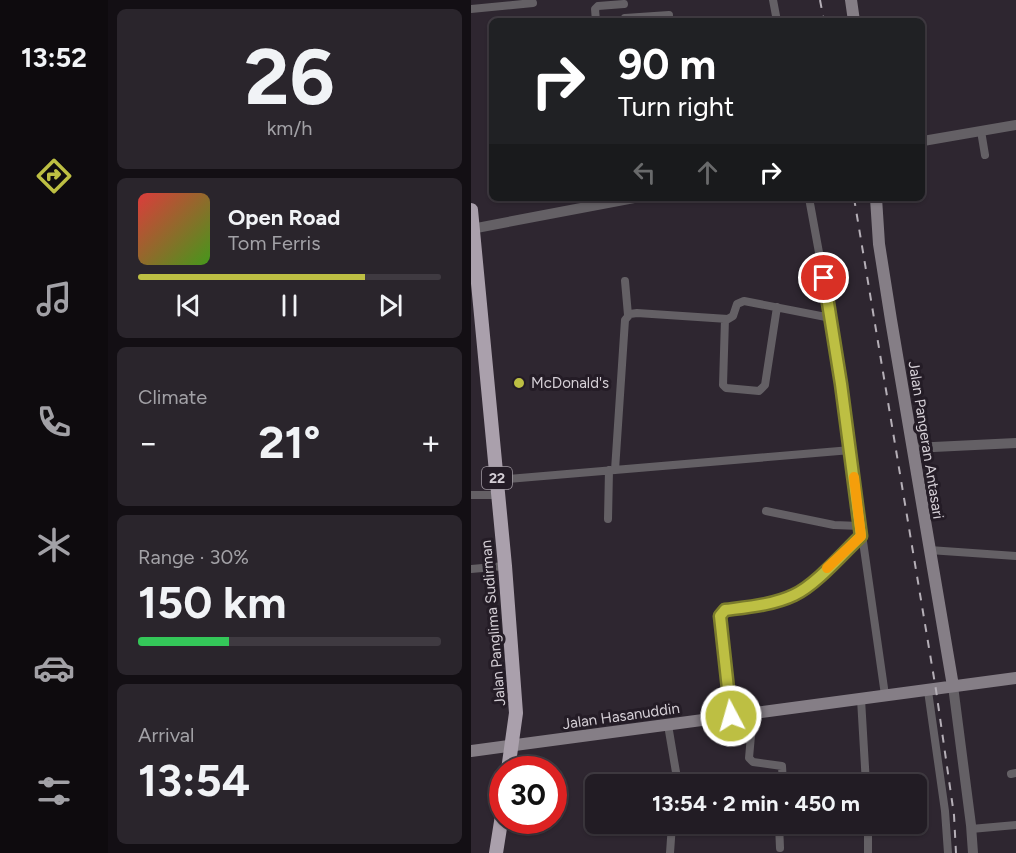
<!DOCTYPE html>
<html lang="en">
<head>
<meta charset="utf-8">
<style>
  :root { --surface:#221c24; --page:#2a252c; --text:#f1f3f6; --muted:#a2a1a6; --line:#3f3a41; --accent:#bdbf43 }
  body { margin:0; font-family:Figtree,sans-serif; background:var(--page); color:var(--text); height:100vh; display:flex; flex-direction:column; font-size:22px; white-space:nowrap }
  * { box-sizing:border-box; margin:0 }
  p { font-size:20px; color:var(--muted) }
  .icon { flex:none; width:33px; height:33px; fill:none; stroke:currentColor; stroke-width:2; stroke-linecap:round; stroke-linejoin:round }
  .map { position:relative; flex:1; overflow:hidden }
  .side { display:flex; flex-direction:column; gap:9px; padding:9px; background:#130f14; width:363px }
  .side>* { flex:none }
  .hud { position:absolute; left:18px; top:18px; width:436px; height:183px; border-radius:9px; box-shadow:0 2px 4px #0004,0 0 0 2px var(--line); background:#202124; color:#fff; overflow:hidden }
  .speed { position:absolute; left:18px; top:756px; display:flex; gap:12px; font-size:30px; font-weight:700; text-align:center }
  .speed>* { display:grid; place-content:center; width:78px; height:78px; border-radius:50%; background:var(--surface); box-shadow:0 2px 4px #0004,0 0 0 2px var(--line); line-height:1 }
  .speed .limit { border:9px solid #d22; background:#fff; color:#111 }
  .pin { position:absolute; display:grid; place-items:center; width:51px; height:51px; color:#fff; margin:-26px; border:3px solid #fff; border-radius:50%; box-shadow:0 2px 6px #0007 }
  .me { position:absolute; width:66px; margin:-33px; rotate:354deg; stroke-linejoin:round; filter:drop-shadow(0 0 4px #0008) }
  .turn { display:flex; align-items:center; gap:21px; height:126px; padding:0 30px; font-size:27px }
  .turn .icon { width:78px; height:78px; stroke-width:2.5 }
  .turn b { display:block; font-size:42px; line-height:51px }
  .lanes { display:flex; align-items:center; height:57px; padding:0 30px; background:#0003; justify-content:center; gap:30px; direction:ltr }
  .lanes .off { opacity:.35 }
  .big { font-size:45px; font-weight:700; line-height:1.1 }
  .side .card { flex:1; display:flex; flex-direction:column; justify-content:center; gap:9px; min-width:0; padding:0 21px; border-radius:9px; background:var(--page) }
  .side .dial { align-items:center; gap:0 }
  .dial b { font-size:78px; line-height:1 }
  .song { display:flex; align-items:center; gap:18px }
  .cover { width:72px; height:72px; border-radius:9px; background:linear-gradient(135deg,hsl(0 70% 55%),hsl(100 70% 35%)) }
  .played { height:6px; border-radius:3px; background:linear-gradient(90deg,var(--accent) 75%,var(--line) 75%) }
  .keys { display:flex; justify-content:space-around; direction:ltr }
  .heat { display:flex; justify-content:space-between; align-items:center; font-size:33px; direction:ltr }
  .charge { height:9px; border-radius:4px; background:linear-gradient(90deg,#34c759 30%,var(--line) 0) }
  .trip { position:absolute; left:114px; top:774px; width:342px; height:60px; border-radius:9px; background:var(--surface); box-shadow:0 2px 4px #0004,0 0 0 2px var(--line); font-weight:700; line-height:60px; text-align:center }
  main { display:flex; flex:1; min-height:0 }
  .menu { display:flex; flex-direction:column; width:108px; justify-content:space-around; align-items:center; background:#0e0b0e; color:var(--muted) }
  .menu .icon { width:42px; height:42px }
  .menu .on { color:var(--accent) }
  .menu b { font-size:27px; color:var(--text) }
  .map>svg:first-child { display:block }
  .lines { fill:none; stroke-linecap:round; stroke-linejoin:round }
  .minor { stroke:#646065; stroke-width:8 }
  .tertiary { stroke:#646065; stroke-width:10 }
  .secondary { stroke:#857e86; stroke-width:12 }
  .trunk { stroke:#aaa0ac; stroke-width:14 }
  .rail { stroke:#b5afb7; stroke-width:2; stroke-dasharray:8 8; stroke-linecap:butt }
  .route-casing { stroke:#7b7c2c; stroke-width:15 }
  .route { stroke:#bdbf43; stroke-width:10 }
  .slow { stroke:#f59e0b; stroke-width:10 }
  .poi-dot { fill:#bdbf43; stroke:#241c26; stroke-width:2 }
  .labels { text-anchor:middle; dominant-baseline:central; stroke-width:6; stroke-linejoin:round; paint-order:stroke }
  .shield { fill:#241c26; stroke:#a099a1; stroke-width:1.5 }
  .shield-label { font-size:14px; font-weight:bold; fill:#d5cfd6 }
  .poi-label { font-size:15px; fill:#d5cfd6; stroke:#241c26; text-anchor:start }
  .street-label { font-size:15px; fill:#d5cfd6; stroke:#241c26 }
</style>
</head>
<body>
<main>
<nav class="menu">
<b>13:52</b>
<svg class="icon on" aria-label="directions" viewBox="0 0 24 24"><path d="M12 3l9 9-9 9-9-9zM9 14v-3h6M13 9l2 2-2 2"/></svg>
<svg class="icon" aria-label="music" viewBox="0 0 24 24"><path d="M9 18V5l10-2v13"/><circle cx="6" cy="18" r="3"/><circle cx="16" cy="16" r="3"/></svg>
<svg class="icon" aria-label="phone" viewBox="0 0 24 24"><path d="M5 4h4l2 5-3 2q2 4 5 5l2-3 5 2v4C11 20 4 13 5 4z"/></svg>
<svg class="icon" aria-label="climate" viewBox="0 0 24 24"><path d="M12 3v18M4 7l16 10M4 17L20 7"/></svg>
<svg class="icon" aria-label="car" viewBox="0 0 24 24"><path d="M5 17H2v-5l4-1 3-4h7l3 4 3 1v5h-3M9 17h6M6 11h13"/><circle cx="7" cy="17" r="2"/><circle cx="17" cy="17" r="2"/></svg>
<svg class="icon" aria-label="filters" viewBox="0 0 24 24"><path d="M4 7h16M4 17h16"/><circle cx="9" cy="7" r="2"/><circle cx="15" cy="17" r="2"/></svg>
</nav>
<section class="side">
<div class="card dial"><b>26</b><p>km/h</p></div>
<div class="card">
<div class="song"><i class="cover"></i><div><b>Open Road</b><p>Tom Ferris</p></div></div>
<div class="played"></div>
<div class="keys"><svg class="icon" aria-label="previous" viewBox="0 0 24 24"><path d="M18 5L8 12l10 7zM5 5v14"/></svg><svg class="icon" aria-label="pause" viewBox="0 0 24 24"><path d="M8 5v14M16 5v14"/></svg><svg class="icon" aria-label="next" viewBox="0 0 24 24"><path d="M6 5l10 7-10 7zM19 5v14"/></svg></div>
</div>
<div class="card"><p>Climate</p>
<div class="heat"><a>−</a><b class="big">21°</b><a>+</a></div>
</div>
<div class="card"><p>Range · 30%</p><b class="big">150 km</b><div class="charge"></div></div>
<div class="card"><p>Arrival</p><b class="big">13:54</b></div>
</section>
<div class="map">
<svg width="545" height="853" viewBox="0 0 545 853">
  <rect width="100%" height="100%" fill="#2e2630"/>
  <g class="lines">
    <path class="minor" d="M302 0 306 21
      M0 9 62 3
      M154 18 198 15
      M125 21 124 9 127 6 153 4
      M510 131 514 155
      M338 198 360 318 414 695
      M154 281 157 315
      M254 319 252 385 255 388 288 391 294 385 306 307
      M144 470 154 320 159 314 166 313 257 319 262 316 266 304 273 301 360 318
      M26 480 380 450
      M0 495H27
      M295 511 363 525 389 526
      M137 519 138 470
      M458 550 545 556
      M0 569 34 566
      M457 691 474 811 477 853
      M390 699 395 784
      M282 713 278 758 282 762 311 766 312 784
      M260 716 249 616 254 610C277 607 302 605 323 595 345 585 372 553 390 536
      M197 725 207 784
      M540 774 545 773
      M308 824 309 848
      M397 824V853
      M233 829 234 824
      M500 829 545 825
      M199 853 201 824"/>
    <path class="tertiary" d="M452 141 545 125
      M0 229 163 198
      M442 448 545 443
      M482 686 500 825 502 853"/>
    <path class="secondary" d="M380 0 383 21
      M405 198 408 244 420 320 482 686
      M0 751 545 678"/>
    <path class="trunk" d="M0 210 34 566 45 713 37 770
      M25 853 32 809"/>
    <path class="rail" d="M349 0 353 21
      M383 198 465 690 483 815 485 853"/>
  </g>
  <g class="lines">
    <g class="route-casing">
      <path id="route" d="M260 716 249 616 254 610C277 607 302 605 323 595 345 585 373 552 390 536L370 384 353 278"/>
    </g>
    <use href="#route" class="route"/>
    <path class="slow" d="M356 568 390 536 383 477"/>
  </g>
  <circle class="poi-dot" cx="48" cy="383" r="6"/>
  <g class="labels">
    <rect class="shield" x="11" y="467" width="30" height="22" rx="4.5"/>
    <g class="shield-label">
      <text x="26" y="478">22</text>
    </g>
    <g class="poi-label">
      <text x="60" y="383">McDonald's</text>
    </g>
    <g class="street-label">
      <text transform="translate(455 440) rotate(81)">Jalan Pangeran Antasari</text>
      <text transform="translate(22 623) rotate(-95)">Jalan Panglima Sudirman</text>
      <text transform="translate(150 716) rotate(-8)">Jalan Hasanuddin</text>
    </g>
  </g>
</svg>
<div class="speed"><div class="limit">30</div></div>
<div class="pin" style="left:353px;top:278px;background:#d93025"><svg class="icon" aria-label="arrive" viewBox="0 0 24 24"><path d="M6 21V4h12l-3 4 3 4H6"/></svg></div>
<svg class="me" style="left:260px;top:716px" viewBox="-20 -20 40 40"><circle r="17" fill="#bdbf43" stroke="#fff" stroke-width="3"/><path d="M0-11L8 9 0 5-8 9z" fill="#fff"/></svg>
<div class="trip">13:54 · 2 min · 450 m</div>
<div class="hud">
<div class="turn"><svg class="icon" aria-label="right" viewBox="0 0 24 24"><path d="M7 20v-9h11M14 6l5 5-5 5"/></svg><div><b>90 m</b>Turn right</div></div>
<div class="lanes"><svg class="icon off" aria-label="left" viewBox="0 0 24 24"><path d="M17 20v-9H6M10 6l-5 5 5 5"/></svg><svg class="icon off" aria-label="ahead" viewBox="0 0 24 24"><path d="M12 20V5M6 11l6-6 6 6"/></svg><svg class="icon" aria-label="right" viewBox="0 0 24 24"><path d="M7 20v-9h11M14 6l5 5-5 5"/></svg></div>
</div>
</div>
</main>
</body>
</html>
